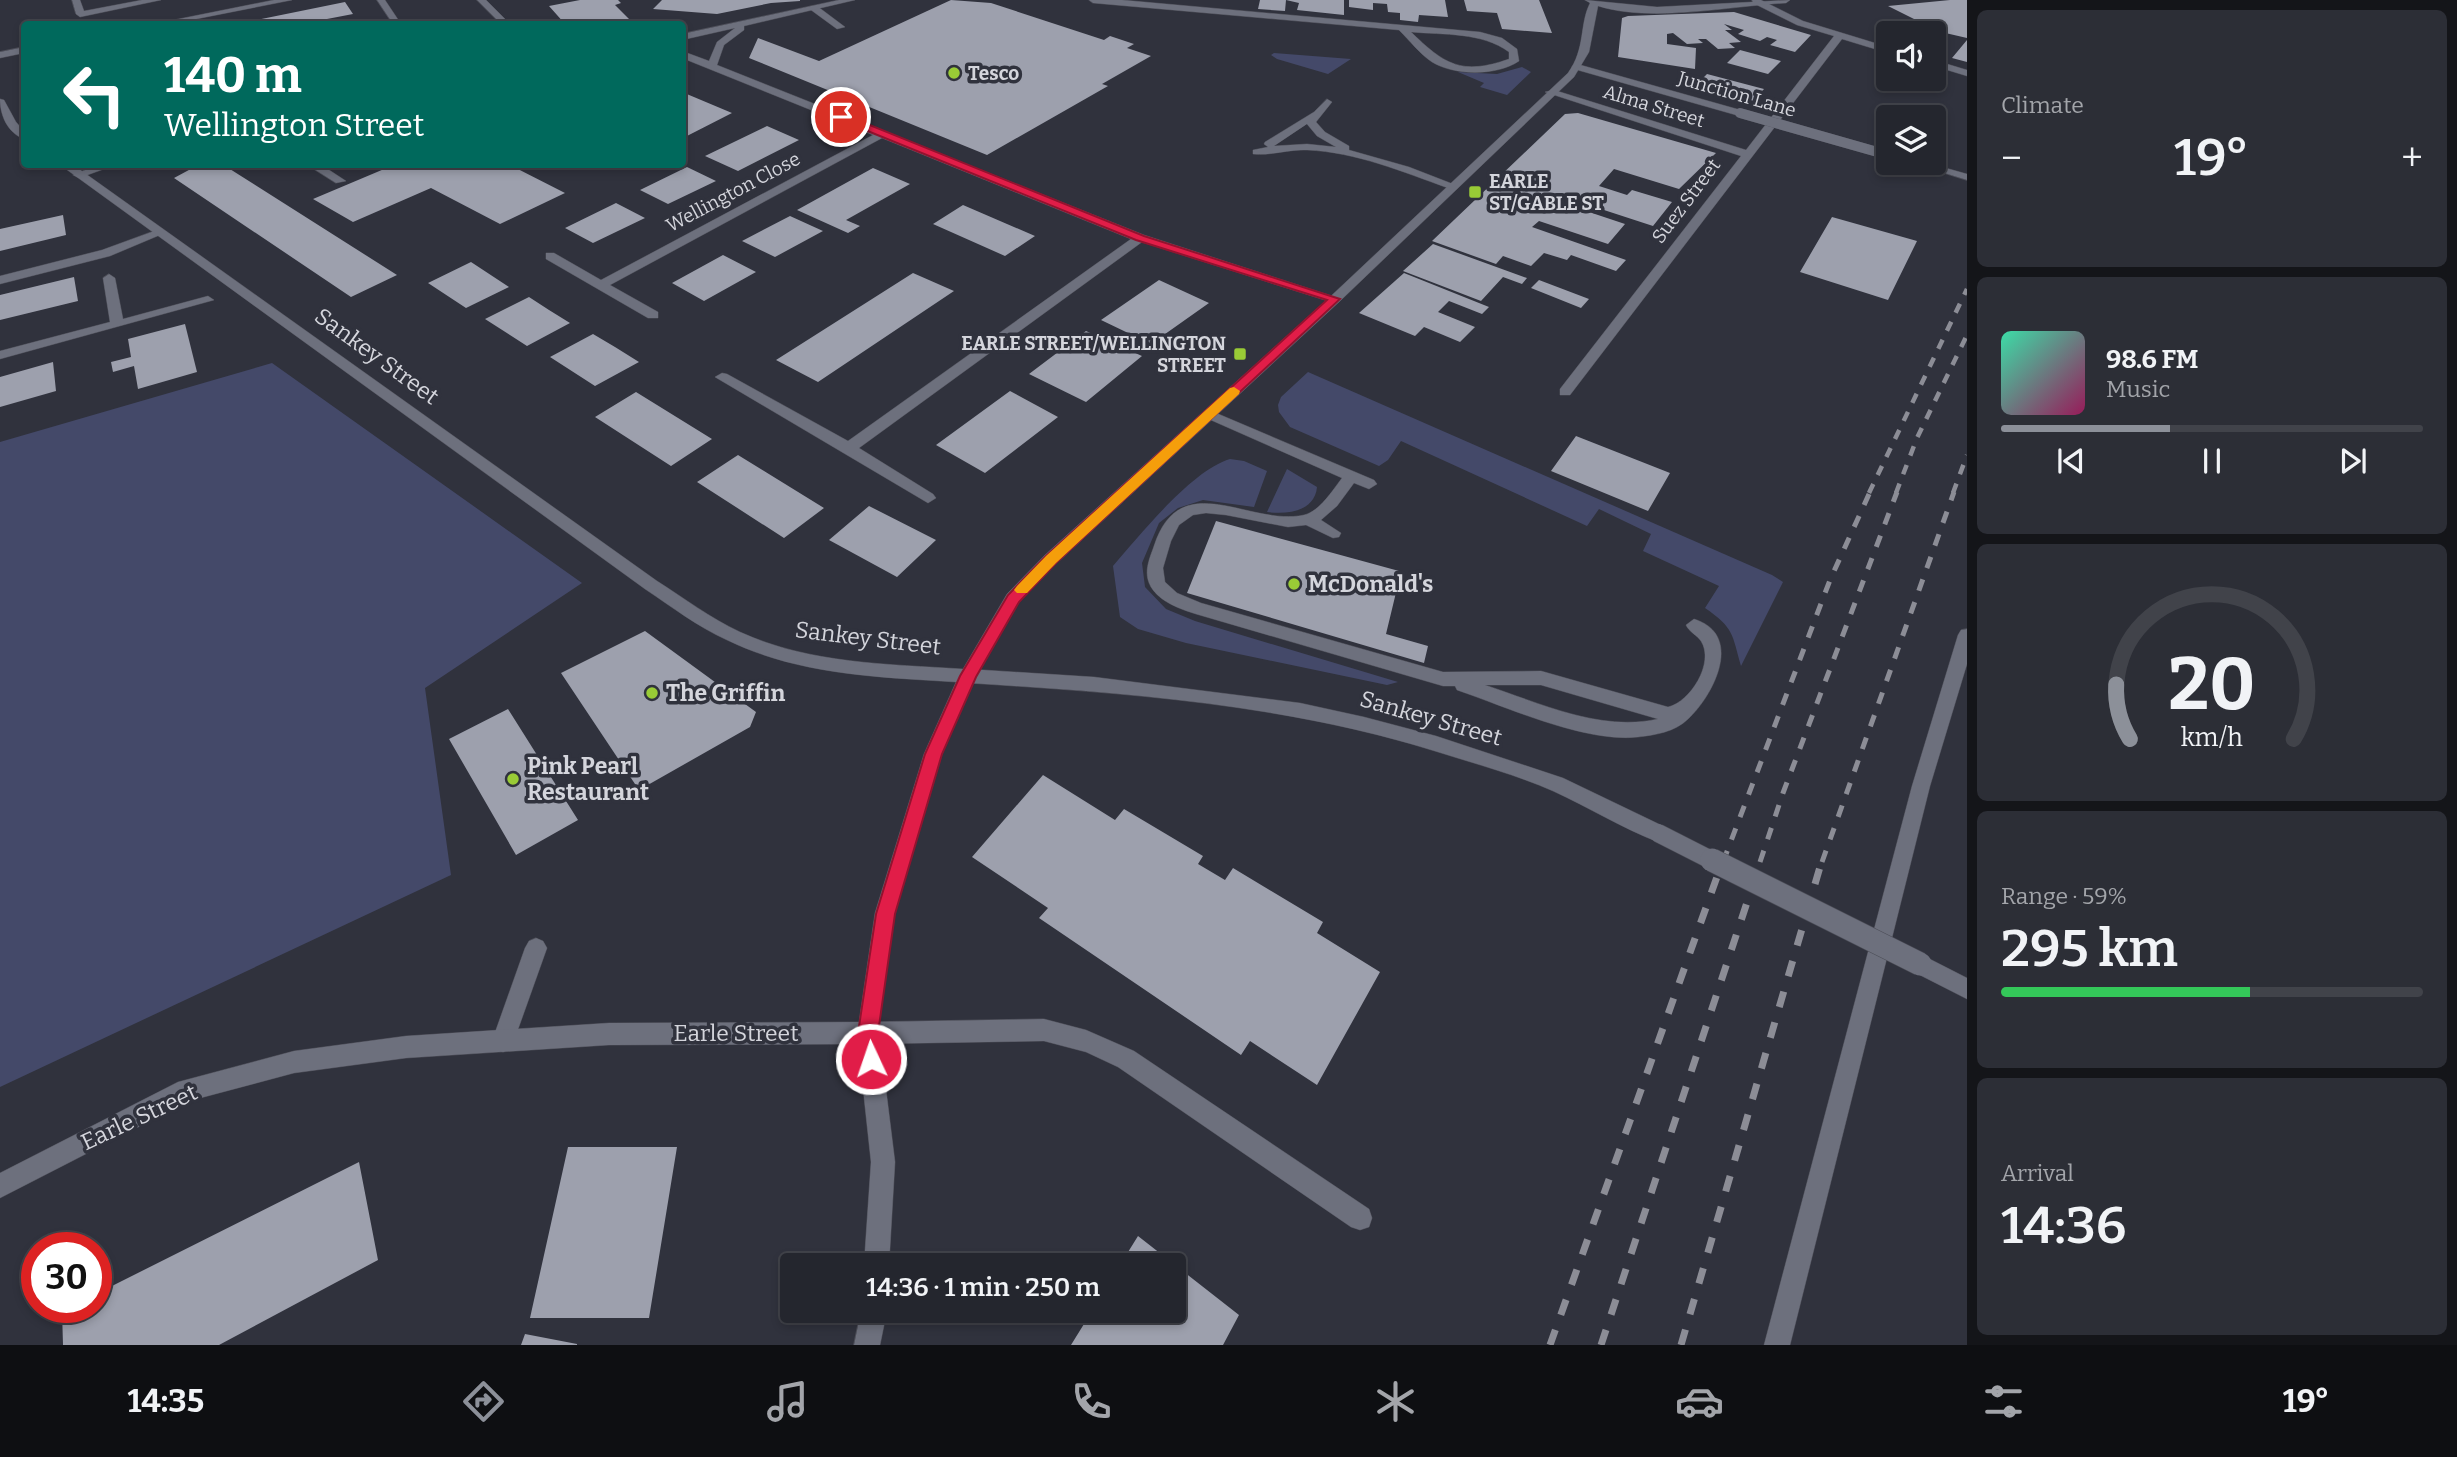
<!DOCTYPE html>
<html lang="en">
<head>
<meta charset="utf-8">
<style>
  :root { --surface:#24262e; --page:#2c2e36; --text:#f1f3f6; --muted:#a3a5aa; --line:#41434a; --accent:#8c9099 }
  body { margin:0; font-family:Bitter,serif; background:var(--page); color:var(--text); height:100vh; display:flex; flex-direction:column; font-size:26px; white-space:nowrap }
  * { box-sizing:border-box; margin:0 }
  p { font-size:23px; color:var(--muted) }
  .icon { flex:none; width:38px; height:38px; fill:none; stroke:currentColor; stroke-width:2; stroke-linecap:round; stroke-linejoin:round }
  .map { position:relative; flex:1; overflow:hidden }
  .panel { display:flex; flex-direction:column; gap:10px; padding:10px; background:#141519; width:490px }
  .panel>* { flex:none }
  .banner { position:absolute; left:21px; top:21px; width:665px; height:147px; border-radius:7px; box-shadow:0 4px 10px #0003,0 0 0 2px var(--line); background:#00695c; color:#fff; overflow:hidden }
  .controls { position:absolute; left:1876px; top:21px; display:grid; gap:14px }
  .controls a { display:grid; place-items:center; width:70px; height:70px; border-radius:7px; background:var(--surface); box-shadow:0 4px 10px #0003,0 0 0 2px var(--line); font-size:35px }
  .speed { position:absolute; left:21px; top:1232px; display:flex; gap:14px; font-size:35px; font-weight:700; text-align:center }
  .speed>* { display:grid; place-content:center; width:91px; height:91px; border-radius:50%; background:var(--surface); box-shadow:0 4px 10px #0003,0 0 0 2px var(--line); line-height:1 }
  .speed .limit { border:10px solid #d22; background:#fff; color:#111 }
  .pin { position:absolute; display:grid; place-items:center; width:60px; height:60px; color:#fff; margin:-30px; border:4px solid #fff; border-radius:50%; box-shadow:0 2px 7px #0007 }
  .me { position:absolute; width:77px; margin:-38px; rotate:357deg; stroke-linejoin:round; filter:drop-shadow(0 0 5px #0008) }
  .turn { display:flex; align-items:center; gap:24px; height:147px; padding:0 28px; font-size:32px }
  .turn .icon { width:91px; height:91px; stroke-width:2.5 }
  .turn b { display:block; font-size:49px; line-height:60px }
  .big { font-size:52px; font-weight:600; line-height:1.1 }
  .panel .card { flex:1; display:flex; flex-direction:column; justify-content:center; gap:10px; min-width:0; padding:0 24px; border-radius:10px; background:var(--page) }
  .panel .dial { align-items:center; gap:0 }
  .dial svg { height:182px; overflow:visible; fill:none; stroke:var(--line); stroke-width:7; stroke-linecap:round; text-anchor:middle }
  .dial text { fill:var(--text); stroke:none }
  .song { display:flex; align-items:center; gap:21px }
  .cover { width:84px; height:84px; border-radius:10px; background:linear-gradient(135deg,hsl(160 70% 55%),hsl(330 70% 35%)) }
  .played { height:7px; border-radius:4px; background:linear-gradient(90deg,var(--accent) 40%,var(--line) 40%) }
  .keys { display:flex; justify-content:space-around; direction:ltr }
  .heat { display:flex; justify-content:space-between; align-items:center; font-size:38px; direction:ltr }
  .charge { height:10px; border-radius:5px; background:linear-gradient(90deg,#34c759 59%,var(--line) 0) }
  .trip { position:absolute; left:780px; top:1253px; width:406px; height:70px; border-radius:7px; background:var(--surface); box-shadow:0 4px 10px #0003,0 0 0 2px var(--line); font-weight:600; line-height:70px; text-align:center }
  .tab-bar { display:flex; height:112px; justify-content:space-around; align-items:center; background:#0e0f12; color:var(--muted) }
  .tab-bar .icon { width:49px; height:49px }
  .tab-bar .selected { color:var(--accent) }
  .tab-bar b { font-size:32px; color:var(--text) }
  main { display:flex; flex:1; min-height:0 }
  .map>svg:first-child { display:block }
  .green { fill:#444969 }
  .building { fill:#9da0ad }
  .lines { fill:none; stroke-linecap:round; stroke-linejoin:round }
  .service-casing { stroke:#4d4e58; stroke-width:1 }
  .pedestrian-casing { stroke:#4d4e58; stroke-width:1 }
  .minor-casing { stroke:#4d4e58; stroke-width:1 }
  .tertiary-casing { stroke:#4d4e58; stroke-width:1 }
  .service { fill:#6d707d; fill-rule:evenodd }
  .pedestrian { fill:#6d707d; fill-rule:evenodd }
  .minor { fill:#6d707d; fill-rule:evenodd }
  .tertiary { fill:#6d707d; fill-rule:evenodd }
  .rail-far2 { stroke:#8c8d96; stroke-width:4.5; stroke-dasharray:10 10; stroke-linecap:butt }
  .rail-far1 { stroke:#8c8d96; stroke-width:5; stroke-dasharray:12 12; stroke-linecap:butt }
  .rail { stroke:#8c8d96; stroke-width:7; stroke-dasharray:16 16; stroke-linecap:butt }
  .pedestrian-bridge-casing { stroke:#4d4e58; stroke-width:10; stroke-linecap:butt }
  .minor-bridge-far1-casing { stroke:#4d4e58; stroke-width:19; stroke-linecap:butt }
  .minor-bridge-casing { stroke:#4d4e58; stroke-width:24; stroke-linecap:butt }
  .pedestrian-bridge { stroke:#6d707d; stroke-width:10 }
  .minor-bridge-far1 { stroke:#6d707d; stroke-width:18 }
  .minor-bridge { stroke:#6d707d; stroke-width:23 }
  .route { fill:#e11d48; stroke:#92132f; stroke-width:2 }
  .slow { fill:#f59e0b }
  .poi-dot { fill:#99cb36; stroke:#30323d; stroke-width:2.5 }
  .labels { text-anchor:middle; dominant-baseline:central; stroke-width:7; stroke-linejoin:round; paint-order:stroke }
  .far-poi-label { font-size:19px; font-weight:bold; fill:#d4d5dc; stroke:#30323d; text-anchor:start }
  .far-street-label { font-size:19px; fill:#d4d5dc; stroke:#30323d }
  .street-label { font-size:23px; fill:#d4d5dc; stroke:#30323d }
  .poi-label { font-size:23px; font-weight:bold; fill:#d4d5dc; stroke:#30323d; text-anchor:start }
</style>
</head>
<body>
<main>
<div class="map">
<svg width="1967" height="1345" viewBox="0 0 1967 1345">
  <rect width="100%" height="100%" fill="#30323d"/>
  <path class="green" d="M1274 53 1351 59 1328 74 1277 59 1271 55Z
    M1522 67 1531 72 1507 95 1480 87 1484 83 1458 72 1497 74Z
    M272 363 582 583 425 688 451 875 0 1087V442Z
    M1308 372 1772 575 1783 582 1741 666C1732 634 1734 628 1705 608L1719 586 1643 551 1651 534 1599 509 1587 526 1401 441 1388 460 1379 466 1290 427 1279 412 1278 405 1281 397Z
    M1230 459 1244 461 1267 471 1254 507 1203 500 1178 508 1159 523 1142 563 1145 587 1166 609 1195 621 1398 682 1387 685 1186 643 1138 629 1120 617 1113 566C1140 535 1192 470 1230 459Z
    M1287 469 1317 487C1315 511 1288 515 1267 512Z"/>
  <path class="building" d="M580 0H618L621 3 615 5 633 23 565 24 549 6Z
    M662 0H800V1L771 3 717 14 653 9Z
    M951 0 991 3 1104 40 1110 36 1134 44 1127 48 1151 56 1102 84 1108 86 987 155 749 58 758 38 819 61Z
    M1260 0H1286L1285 11 1258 9Z
    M1286 0H1344V15L1297 10 1299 3Z
    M1349 0H1445L1448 17 1419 15 1418 22 1400 20V13L1388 12 1387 4 1373 3V10L1349 7Z
    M1464 0H1539L1552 33 1502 29 1497 13 1467 11Z
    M1950 0H1967V38L1928 29 1931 27 1916 23 1918 21 1888 6Z
    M345 2 353 14 301 24H237Z
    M1734 12 1811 35 1795 52 1770 45 1777 40 1767 37 1760 41 1738 34 1744 30 1724 24 1732 30H1725L1741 42 1729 43 1735 48 1718 49 1706 39H1698L1703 43 1687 44 1673 33 1667 34V44L1696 48 1695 69 1618 57 1622 18 1628 16Z
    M1967 40V62L1952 58Z
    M1740 50 1781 61 1768 74 1727 63Z
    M1707 74 1764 89 1754 101 1696 85Z
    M682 92 732 113 685 137 682 135Z
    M1578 113 1716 153 1679 189 1614 169 1599 186 1627 195 1632 190 1672 202 1653 226 1561 196 1556 201 1625 224 1608 244 1539 221 1532 227 1626 260 1616 271 1571 255 1567 260 1544 253 1531 266 1503 256 1496 264 1432 241 1565 114Z
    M767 126 799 140 738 171 705 156Z
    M200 164H222L397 275 351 297 174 178Z
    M396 164H508L565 193 500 224 431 188 353 222 313 199Z
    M687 167 716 181 668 204 640 190Z
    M873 168 910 184 846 220 860 226 848 233 797 210Z
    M616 203 645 218 593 243 565 228Z
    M963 205 1035 236 1005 256 933 224Z
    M63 215 66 235 0 251V229Z
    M790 216 823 231 775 257 742 241Z
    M1832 217 1917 241 1888 300 1800 272Z
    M1433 244 1527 278 1522 284 1503 277 1481 301 1403 271Z
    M723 255 756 272 704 301 672 283Z
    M471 262 509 287 466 308 428 283Z
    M913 273 954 291 818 382 776 360Z
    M1404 273 1489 307 1482 314 1449 301 1438 312 1475 327 1460 342 1424 327 1415 336 1359 313Z
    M74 277 78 301 0 320V295Z
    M1159 280 1209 303 1151 344 1101 320Z
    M1539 280 1589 299 1581 308 1531 288Z
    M529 297 549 310 570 323 527 346 485 319Z
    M185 324 197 372 138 389 134 366 113 372 111 362 131 357 128 339Z
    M1086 331 1142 356 1086 402 1029 374Z
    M593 334 615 347 639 362 595 386 550 357Z
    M53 362 56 391 0 407V377Z
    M1010 391 1058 417 985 473 936 445Z
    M636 392 712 439 671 466 595 417Z
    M1576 436 1670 473 1648 511 1551 471Z
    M738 455 824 508 784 538 697 482Z
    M869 506 936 540 897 577 829 540Z
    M1216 521 1399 571 1400 576 1386 634 1428 646 1424 663 1187 593Z
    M645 631 756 712 750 727 639 790 561 673Z
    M508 709 578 820 516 855 449 739Z
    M1043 775 1115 820 1124 809 1203 856 1198 864 1225 880 1233 868 1323 922 1317 933 1380 972 1317 1085 1250 1041 1241 1055 1039 918 1048 908 972 857Z
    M568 1147H677L649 1318H530Z
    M359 1162 378 1260 219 1345H63L62 1311 70 1307H96V1294Z
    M1138 1236 1239 1315 1223 1345H1071L1092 1311H1174V1265H1120Z
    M525 1334 577 1344V1345H521Z"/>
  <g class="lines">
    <g class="service-casing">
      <path id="service" d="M72 0H80L84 11 142 0H161L80 17 76 14Z
        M477 0H486L510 24H501Z
        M811 6H817L845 27 837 29 811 10Z
        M1327 99 1332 102 1316 122 1325 132 1349 146V150L1409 167 1458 186 1448 188C1403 172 1356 152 1307 150 1289 149 1270 156 1253 154V150L1268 147 1264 144 1265 142 1314 112ZM1307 124 1317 136 1336 147 1307 144 1274 146Z
        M1209 410 1374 480 1377 484 1369 489 1354 483 1337 506 1321 520 1341 533 1339 537 1333 538 1306 525 1288 527 1226 515 1206 513 1193 515 1179 525 1171 541 1163 568 1165 582 1177 593 1201 603 1443 672 1541 671 1668 707C1690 702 1715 663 1701 641 1697 635 1689 632 1686 625L1694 619C1745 635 1713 696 1688 719 1675 732 1655 735 1638 737 1585 743 1507 707 1457 690L1455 686H1443L1196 614C1180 609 1160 602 1151 587 1143 573 1149 560 1154 546 1180 465 1250 527 1304 515 1320 511 1332 491 1342 478L1204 417V411ZM1485 685H1541L1658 719C1600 732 1540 703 1485 685Z
        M1967 629V664L1930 786 1790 1345H1764L1912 786 1958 635 1961 630Z
        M536 938 543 941 547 948 511 1049 503 1052 495 1049 492 1041 525 948 529 941Z
        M1044 1019 1086 1030 1134 1051 1369 1209 1372 1218 1369 1227 1360 1230 1351 1227 1118 1067 1086 1052 1044 1041 868 1044 860 1041 857 1033 860 1025 868 1022Z"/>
    </g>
    <g class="pedestrian-casing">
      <path id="pedestrian" d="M1577 64 1744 111 1745 113 1736 115 1574 69 1572 67Z
        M1912 163H1928L1967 174V180Z"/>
    </g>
    <g class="minor-casing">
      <path id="minor" d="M274 0H292L171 24H154Z
        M377 0H385L401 24H393Z
        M839 0H855L744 26V30L724 45 717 65 1144 235 1341 299 1335 303 1331 302 1142 242 859 448 933 494 936 498 928 503 715 377 722 373 727 374 848 441 1131 239 882 138 610 285 658 312V318H648L546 259V253H554L601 280 873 135 682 58V51L709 61 717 42 735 28 682 40V34Z
        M1089 0H1122L1480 32 1502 38 1517 49 1519 61C1497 76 1455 76 1432 62 1420 54 1410 41 1399 30L1093 3ZM1411 32C1444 35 1482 32 1509 52V59C1461 76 1444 64 1411 32Z
        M1752 0H1761L1803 21 1888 47V53L1842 39 1570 395H1560V389L1741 156 1545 92 1554 90 1746 150 1834 36 1797 25 1753 3Z
        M24 47V53L0 58V52Z
        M1934 60 1967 70V76L1934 66Z
        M100 164H118L79 178 73 175Z
        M306 164H320L346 181 336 183Z
        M157 230 167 232 110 256 0 284V276L102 250Z
        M109 274 115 278 123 319 208 296 214 300 0 359V351L110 322 103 278Z
        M968 669 1094 677 1300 703 1364 717 1436 736 1563 778 1665 827 1668 833 1665 839 1658 842C1622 828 1588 807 1553 791 1517 775 1476 764 1438 752 1287 704 1125 693 968 683L962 681 959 676 962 671Z
        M1920 954 1967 978V999L1912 971 1909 964 1912 957Z
        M868 1022 876 1025 879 1033 895 1162 889 1265H864L871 1162 857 1033 860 1025Z
        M861 1311H887L880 1345H854Z"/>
    </g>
    <g class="tertiary-casing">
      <path id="tertiary" d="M1585 0 1657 7 1790 0 1786 3C1728 6 1653 23 1598 6L1589 52 1574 77 1339 302 1057 563 1019 602 976 677 942 754 895 913 876 1041 868 1044 609 1045 406 1058 294 1073 189 1101 0 1198V1173L178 1082 294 1051 406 1036 609 1023 859 1022 875 913 924 754 956 682C878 677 799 675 727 640 698 627 672 607 645 589L59 164H72L657 581C684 598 710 618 740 632 810 664 888 664 963 669L1007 594 1045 555 1331 296 1568 73C1586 48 1579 25 1590 3Z
        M0 99 4 100 16 122 24 131V139C8 133 0 116 0 99Z"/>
    </g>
    <use href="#service" class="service"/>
    <use href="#pedestrian" class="pedestrian"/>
    <use href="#minor" class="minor"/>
    <use href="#tertiary" class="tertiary"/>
    <path class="rail-far2" d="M1869 493 1967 289
      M1896 493 1917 438 1967 335
      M1953 493 1967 455"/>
    <path class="rail-far1" d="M1723 862 1830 580 1870 492
      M1760 862 1783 793 1897 492
      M1822 862 1954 492"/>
    <path class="rail" d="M1550 1345 1723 860
      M1601 1345 1761 860
      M1681 1345 1822 860"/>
    <g class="pedestrian-bridge-casing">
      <path id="pedestrian-bridge" d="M1740 113 1888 155"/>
    </g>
    <g class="minor-bridge-far1-casing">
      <path id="minor-bridge-far1" d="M1658 833 1715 862"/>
    </g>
    <g class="minor-bridge-casing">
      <path id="minor-bridge" d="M1712 860 1920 964"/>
    </g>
    <use href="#pedestrian-bridge" class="pedestrian-bridge"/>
    <use href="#minor-bridge-far1" class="minor-bridge-far1"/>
    <use href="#minor-bridge" class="minor-bridge"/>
  </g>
  <path class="route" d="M838 115H845L1144 236 1340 299 1056 563 1019 602 976 677 942 754 895 914 878 1033 882 1059 879 1066 871 1069 864 1066 858 1033 876 914 925 754 960 676 1008 595 1046 556 1327 300 1136 240 838 119Z"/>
  <path class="slow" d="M1234 387 1240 391 1239 394 1056 563 1027 593H1017L1014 590 1017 586 1046 556 1230 388Z"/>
  <g class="poi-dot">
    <circle cx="954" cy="73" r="7"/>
    <rect x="1468" y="185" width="14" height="14" rx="3.5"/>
    <rect x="1233" y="347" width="14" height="14" rx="3.5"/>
    <circle cx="1294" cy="584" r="7"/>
    <circle cx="652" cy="693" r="7"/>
    <circle cx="513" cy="779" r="7"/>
  </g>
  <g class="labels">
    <g class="far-poi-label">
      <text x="968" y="73">Tesco</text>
      <text x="1489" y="181">EARLE<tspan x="1489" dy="22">ST/GABLE ST</tspan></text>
      <text x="1226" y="343" text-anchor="end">EARLE STREET/WELLINGTON<tspan x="1226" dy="22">STREET</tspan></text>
    </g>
    <g class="far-street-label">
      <text transform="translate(1737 94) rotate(16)">Junction Lane</text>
      <text transform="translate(1654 106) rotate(17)">Alma Street</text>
      <text transform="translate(733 192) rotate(-28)">Wellington Close</text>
      <text transform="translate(1686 201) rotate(-53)">Suez Street</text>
    </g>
    <g class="street-label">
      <text transform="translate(377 356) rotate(36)">Sankey Street</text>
      <text transform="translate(868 638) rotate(7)">Sankey Street</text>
      <text transform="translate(1431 718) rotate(16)">Sankey Street</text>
      <text x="736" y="1033">Earle Street</text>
      <text transform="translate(139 1117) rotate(-25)">Earle Street</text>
    </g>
    <g class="poi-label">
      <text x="1308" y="584">McDonald's</text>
      <text x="666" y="693">The Griffin</text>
      <text x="527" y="766">Pink Pearl<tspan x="527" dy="26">Restaurant</tspan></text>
    </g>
  </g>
</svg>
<div class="controls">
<a><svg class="icon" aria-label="sound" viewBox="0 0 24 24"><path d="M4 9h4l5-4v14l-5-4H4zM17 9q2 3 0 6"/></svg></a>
<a><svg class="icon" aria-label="layers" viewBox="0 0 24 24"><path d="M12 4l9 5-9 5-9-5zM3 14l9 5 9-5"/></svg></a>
</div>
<div class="speed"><div class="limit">30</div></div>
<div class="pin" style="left:841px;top:117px;background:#d93025"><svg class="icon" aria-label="arrive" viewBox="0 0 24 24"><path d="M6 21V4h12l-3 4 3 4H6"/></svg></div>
<svg class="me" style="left:871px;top:1059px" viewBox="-20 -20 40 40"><circle r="17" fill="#e11d48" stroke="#fff" stroke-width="3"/><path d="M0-11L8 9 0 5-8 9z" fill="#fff"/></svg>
<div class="trip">14:36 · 1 min · 250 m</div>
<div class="banner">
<div class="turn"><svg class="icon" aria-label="left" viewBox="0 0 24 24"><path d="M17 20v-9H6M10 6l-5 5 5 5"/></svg><div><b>140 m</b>Wellington Street</div></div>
</div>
</div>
<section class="panel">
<div class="card"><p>Climate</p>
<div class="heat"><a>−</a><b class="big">19°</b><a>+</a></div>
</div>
<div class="card">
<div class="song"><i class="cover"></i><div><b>98.6 FM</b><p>Music</p></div></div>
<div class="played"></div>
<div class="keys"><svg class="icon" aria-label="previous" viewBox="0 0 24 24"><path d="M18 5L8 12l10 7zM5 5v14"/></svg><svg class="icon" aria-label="pause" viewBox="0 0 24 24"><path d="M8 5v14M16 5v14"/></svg><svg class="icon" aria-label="next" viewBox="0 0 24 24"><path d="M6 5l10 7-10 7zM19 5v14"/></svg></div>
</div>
<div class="card dial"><svg viewBox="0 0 100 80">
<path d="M14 69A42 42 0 1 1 86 69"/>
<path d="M14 69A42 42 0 0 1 8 45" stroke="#8c9099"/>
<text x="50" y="56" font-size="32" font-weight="700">20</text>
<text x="50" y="72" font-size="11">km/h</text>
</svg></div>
<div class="card"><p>Range · 59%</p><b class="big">295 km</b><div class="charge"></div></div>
<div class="card"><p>Arrival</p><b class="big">14:36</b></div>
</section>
</main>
<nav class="tab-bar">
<b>14:35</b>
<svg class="icon selected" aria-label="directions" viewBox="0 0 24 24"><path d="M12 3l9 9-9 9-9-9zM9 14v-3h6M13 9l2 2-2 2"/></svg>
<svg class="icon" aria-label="music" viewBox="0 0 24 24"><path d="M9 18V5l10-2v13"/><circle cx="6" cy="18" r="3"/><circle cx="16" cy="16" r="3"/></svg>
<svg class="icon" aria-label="phone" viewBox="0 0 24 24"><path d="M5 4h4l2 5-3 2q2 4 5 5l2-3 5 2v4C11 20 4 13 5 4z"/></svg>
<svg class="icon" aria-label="climate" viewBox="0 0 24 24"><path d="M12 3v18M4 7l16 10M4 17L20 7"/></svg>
<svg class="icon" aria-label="car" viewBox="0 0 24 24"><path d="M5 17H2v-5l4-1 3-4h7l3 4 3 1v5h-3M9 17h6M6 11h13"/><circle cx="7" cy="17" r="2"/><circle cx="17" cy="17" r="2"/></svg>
<svg class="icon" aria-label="filters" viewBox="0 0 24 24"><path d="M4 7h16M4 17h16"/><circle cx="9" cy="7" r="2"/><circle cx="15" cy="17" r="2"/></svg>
<b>19°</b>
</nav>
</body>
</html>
